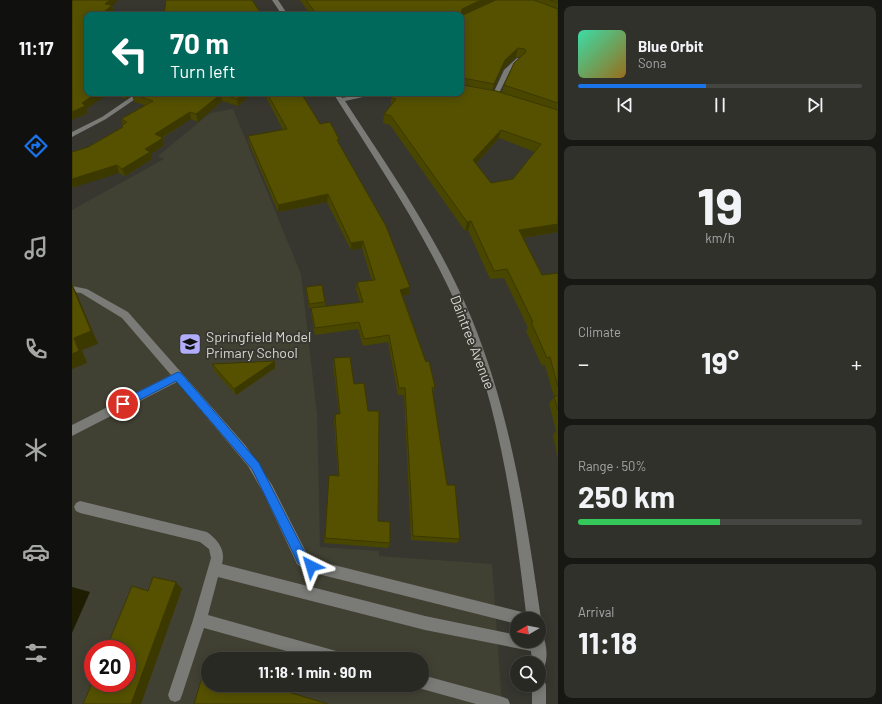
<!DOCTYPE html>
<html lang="en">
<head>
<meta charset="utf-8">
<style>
  :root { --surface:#292924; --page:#31312c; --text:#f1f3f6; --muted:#a5a6a6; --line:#454541; --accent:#1a73e8 }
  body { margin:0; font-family:Barlow,sans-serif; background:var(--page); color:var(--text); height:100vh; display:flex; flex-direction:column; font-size:15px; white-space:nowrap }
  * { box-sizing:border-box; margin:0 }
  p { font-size:13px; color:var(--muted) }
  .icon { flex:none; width:22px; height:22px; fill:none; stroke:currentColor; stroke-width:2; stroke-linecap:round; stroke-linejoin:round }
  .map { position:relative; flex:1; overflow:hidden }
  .side { display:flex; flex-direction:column; gap:6px; padding:6px; background:#171714; width:324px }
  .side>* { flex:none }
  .hud { position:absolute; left:12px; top:12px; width:380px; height:84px; border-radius:8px; box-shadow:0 2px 10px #0003,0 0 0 1px var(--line); background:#00695c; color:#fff; overflow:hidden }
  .needle { width:26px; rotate:260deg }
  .buttons { position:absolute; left:438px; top:612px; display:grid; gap:8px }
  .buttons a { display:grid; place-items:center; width:36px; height:36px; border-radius:50%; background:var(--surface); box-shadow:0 2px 10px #0003,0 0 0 1px var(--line); font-size:20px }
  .speed { position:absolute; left:12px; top:640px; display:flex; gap:8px; font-size:20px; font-weight:700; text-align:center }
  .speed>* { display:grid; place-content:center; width:52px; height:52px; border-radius:50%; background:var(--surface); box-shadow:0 2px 10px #0003,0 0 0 1px var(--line); line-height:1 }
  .speed .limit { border:6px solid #d22; background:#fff; color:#111 }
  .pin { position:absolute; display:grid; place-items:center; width:34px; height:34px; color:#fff; margin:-17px; border:2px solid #fff; border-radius:50%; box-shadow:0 1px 4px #0007 }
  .me { position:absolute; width:44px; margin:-22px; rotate:320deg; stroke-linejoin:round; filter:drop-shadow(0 0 3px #0008) }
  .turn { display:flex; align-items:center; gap:14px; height:84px; padding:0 20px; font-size:18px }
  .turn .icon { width:52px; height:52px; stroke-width:2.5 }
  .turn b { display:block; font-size:28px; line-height:34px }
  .big { font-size:30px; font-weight:700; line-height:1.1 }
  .side .card { flex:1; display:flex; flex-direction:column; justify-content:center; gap:6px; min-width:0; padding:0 14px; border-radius:8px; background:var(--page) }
  .side .dial { align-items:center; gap:0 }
  .dial b { font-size:52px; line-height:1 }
  .song { display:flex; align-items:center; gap:12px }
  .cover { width:48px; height:48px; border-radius:6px; background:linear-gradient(135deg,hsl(160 70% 55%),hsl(40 70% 35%)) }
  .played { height:4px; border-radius:2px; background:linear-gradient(90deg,var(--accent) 45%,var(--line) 45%) }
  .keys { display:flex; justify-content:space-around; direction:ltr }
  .heat { display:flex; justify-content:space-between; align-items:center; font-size:22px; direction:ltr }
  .charge { height:6px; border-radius:3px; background:linear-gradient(90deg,#34c759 50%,var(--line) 0) }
  .trip { position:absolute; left:129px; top:652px; width:228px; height:40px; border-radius:20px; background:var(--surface); box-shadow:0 2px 10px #0003,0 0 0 1px var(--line); font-weight:700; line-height:40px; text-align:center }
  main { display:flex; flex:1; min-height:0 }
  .dock { display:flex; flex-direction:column; width:72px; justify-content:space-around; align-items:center; background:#10100e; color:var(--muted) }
  .dock .icon { width:28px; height:28px }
  .dock .active { color:var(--accent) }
  .dock b { font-size:18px; color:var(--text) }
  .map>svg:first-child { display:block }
  .built { fill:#404033; fill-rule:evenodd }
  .water { fill:#1f1d01 }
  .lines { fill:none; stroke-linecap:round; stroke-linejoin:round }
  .minor { fill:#7a7a76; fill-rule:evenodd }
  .wall { fill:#494600; fill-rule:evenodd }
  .shaded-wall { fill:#3c3900 }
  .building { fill:#555100; stroke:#3c3900; fill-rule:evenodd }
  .route { fill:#1a73e8; stroke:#114b97 }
  .labels { text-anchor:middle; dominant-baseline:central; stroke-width:4; stroke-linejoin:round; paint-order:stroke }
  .poi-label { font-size:14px; fill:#d7d7d3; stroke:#373730; text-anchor:start }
  .street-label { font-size:14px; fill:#d7d7d3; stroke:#373730 }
</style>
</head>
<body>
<main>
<nav class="dock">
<b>11:17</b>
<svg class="icon active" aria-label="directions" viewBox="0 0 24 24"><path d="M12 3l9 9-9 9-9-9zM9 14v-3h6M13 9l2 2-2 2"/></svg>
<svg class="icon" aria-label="music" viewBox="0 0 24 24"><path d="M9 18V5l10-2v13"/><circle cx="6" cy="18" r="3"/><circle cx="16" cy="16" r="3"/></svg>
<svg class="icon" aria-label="phone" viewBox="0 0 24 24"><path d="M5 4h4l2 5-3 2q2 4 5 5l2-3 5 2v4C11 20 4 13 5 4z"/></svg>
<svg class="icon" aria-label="climate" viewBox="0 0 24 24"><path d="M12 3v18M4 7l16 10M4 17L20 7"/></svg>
<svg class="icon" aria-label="car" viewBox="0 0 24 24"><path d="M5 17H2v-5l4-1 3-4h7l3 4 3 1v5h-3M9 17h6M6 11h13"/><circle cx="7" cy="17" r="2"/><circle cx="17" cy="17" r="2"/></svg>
<svg class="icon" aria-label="filters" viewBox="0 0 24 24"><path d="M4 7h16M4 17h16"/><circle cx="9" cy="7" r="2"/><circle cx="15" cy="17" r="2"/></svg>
</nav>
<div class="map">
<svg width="486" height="704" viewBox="0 0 486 704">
  <rect width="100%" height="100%" fill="#373730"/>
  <path class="built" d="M161 109 229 274 245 414 248 547 307 551V556L420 564 430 704H0V210L92 159 86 156 138 113ZM21 649H55V683H21ZM136 659H350V685H136Z"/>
  <path class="water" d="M0 587 18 592 0 633Z"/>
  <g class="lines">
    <path class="minor" d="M200 0H206L216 15H210Z
      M445 58 450 59 438 71 425 97H421L420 96 432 70Z
      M65 93H72L34 119 0 137V132L30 117Z
      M261 93H267L270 98 295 93H309L273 101C318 170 367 240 399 317 439 414 454 516 469 619L467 623V619H445V624L234 571 225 564 192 494 176 466 105 382 0 436V425L99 375 50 318 9 293 0 292V286L15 289 56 312 174 446 200 485 235 554 242 560 454 613C442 512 428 410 389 315 355 236 306 164 261 93Z
      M8 501 135 532C146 540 154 550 150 564L353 616 445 635V641H467V634L471 636C475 645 476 659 472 668L467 670V663H460L459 651 353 630 146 577 136 615 268 652 273 654 275 659H243L132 628 110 695 108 700 103 702 98 700 96 695 121 620 139 558 137 549 128 542 8 513 4 511 2 507 4 503Z
      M350 675 431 697 436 699 438 704H404L350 689 344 685H350Z
      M467 678 472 680 474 685V704H460V685H467Z"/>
  </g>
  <path class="wall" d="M0 0 40 6 42 12 39 14 15 93H180L166 106 150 101 126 122 119 119 90 138 92 145 79 154 80 159 53 176 47 173 16 147 50 128 49 126 51 125 49 119 73 105 62 102 60 95 54 99 37 93 14 109 16 113 0 120Z
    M228 0H486V232L451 238 470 275 486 273V460L481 435 484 431 477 403 482 397 473 365 470 366 454 331 456 328 432 278 418 279 396 230 393 231 318 125 311 123 312 114 319 106V98L322 95 316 93H389V15H239ZM444 57H448L432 85 430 92 421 90 431 69ZM427 138 463 152 441 179 419 183 404 164Z
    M192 93H233V94H230L248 124 267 144 338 287 337 294 331 296 363 387 361 393 375 485 388 539 385 543 339 540 332 395H326L316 342 291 346 286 329 243 335 239 314V308L288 302 284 289 285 282 300 281 290 248 279 250 255 202 206 212 177 143 176 136 211 130Z
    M234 287 253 302V306L237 308 234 291Z
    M262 358 282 384 306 521 318 543 316 548 252 543 257 475H266L262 421 263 414H267L261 365Z
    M140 364 203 368 164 395 142 371Z"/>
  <path class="shaded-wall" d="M38 0H47L40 6 42 12 38 15 31 13 33 4Z
    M409 0H424L389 16 390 9Z
    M446 48 444 57 431 69 420 92 422 84 433 60Z
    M25 93H37L14 109 16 113 0 120V112L10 103Z
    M52 93H63L54 99Z
    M172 93H180L166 106 165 99Z
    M149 94 150 101 126 122 124 114Z
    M118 112 119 119 84 141 83 134Z
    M429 130 427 138 399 169 401 160Z
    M91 138 92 145 79 154 80 159 53 176 50 169 73 149Z
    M45 165 47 173 0 188V179Z
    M256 194 255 202 206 212V205Z
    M399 221 396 230 393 231 395 222Z
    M486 224V232L444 239 447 230Z
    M291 241 290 248 279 250V243Z
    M0 284 5 294 26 344 10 350 15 363 0 369V354L2 338Z
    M338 287 337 294 327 297 328 290Z
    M203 361V368L164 395 162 389Z
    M104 582 110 589 69 704H59Z"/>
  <path class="building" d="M0 0H38L33 4 40 5 31 13 44 15H15V93H25L10 103 13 106 0 112Z
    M94 0H180L190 15H92Z
    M234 0H409L390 9 389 14 391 15 424 0H462L486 9V103L432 85 442 63 454 52 453 49 446 48 433 60 422 84 391 78 389 79 391 85 424 91 486 110V224L447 230 470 275 486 273V387L478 357 475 358 459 322H461L435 269 422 271 399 221 395 222 319 116 312 114 324 99 319 98 324 93H389V15H245ZM429 130 469 144 441 179 419 183 401 160Z
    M478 0H486V3Z
    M62 93H172L165 99 149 94 124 114 118 112 83 134 91 138 73 149 78 152 50 169 45 165 0 179V152L16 147 51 127 49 126 55 122 49 119 81 101 60 94Z
    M195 93H229L248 124 258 122 267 139 265 140 314 226 338 287 328 290 354 362 357 361 363 387 360 388 375 485H383L388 539 341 536 333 388H327L317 335 292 339 287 322 243 328 239 308 291 302 285 282 303 280 291 241 279 243 256 194 206 205 176 136 215 129Z
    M0 285 19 331 2 338 7 351 0 354Z
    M250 285 253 302 237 304 234 287Z
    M278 357 282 384 292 383 296 411H307L306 521 318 522V543L253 538 257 475 267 476 263 414H268L262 358Z
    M203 361 162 389 140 364Z
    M482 396H486V410Z
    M81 577 104 582 59 704H11L21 681V683H55V649H34L60 586 76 591Z
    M133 667 136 668V685H193L256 704H122Z"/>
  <path class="route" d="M106 372 109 373 187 463 231 549C235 556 242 559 245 566L243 570 239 572 226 563 180 469 104 381 54 407H48L46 404 48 401Z"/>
  <defs>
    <g id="school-square" transform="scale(1.15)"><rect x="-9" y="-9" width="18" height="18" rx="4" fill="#b1adfa" stroke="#373730"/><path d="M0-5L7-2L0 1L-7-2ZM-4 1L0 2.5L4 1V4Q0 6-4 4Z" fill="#111"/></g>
  </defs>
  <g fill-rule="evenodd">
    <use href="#school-square" x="118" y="344"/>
  </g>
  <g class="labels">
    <g class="poi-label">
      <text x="134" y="336">Springfield Model<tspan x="134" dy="16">Primary School</tspan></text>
    </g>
    <g class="street-label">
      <text transform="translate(401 342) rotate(69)">Daintree Avenue</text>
    </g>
  </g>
</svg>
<div class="buttons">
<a><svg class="needle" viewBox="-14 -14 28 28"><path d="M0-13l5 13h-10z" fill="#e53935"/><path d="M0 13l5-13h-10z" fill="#a5a6a6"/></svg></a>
<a><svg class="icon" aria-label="search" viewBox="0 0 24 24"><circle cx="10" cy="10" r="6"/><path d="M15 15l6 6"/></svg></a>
</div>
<div class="speed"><div class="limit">20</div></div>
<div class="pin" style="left:51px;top:404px;background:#d93025"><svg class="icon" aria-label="arrive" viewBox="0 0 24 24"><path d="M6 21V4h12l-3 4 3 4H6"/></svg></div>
<svg class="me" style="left:239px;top:566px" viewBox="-20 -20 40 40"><path d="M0-17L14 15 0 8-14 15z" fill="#1a73e8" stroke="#fff" stroke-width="4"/></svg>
<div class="trip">11:18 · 1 min · 90 m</div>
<div class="hud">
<div class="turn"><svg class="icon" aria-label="left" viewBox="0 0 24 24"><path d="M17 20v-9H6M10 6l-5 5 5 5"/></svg><div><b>70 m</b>Turn left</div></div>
</div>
</div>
<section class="side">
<div class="card">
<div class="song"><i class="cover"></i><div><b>Blue Orbit</b><p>Sona</p></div></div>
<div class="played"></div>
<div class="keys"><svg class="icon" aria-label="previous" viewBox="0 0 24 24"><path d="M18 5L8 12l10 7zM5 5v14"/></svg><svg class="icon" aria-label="pause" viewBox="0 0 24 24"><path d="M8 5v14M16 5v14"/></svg><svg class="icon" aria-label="next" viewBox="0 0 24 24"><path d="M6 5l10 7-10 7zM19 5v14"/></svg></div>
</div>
<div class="card dial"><b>19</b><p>km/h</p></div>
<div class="card"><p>Climate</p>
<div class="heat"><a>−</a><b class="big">19°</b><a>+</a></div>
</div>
<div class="card"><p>Range · 50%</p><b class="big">250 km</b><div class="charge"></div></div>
<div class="card"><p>Arrival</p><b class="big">11:18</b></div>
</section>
</main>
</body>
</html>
